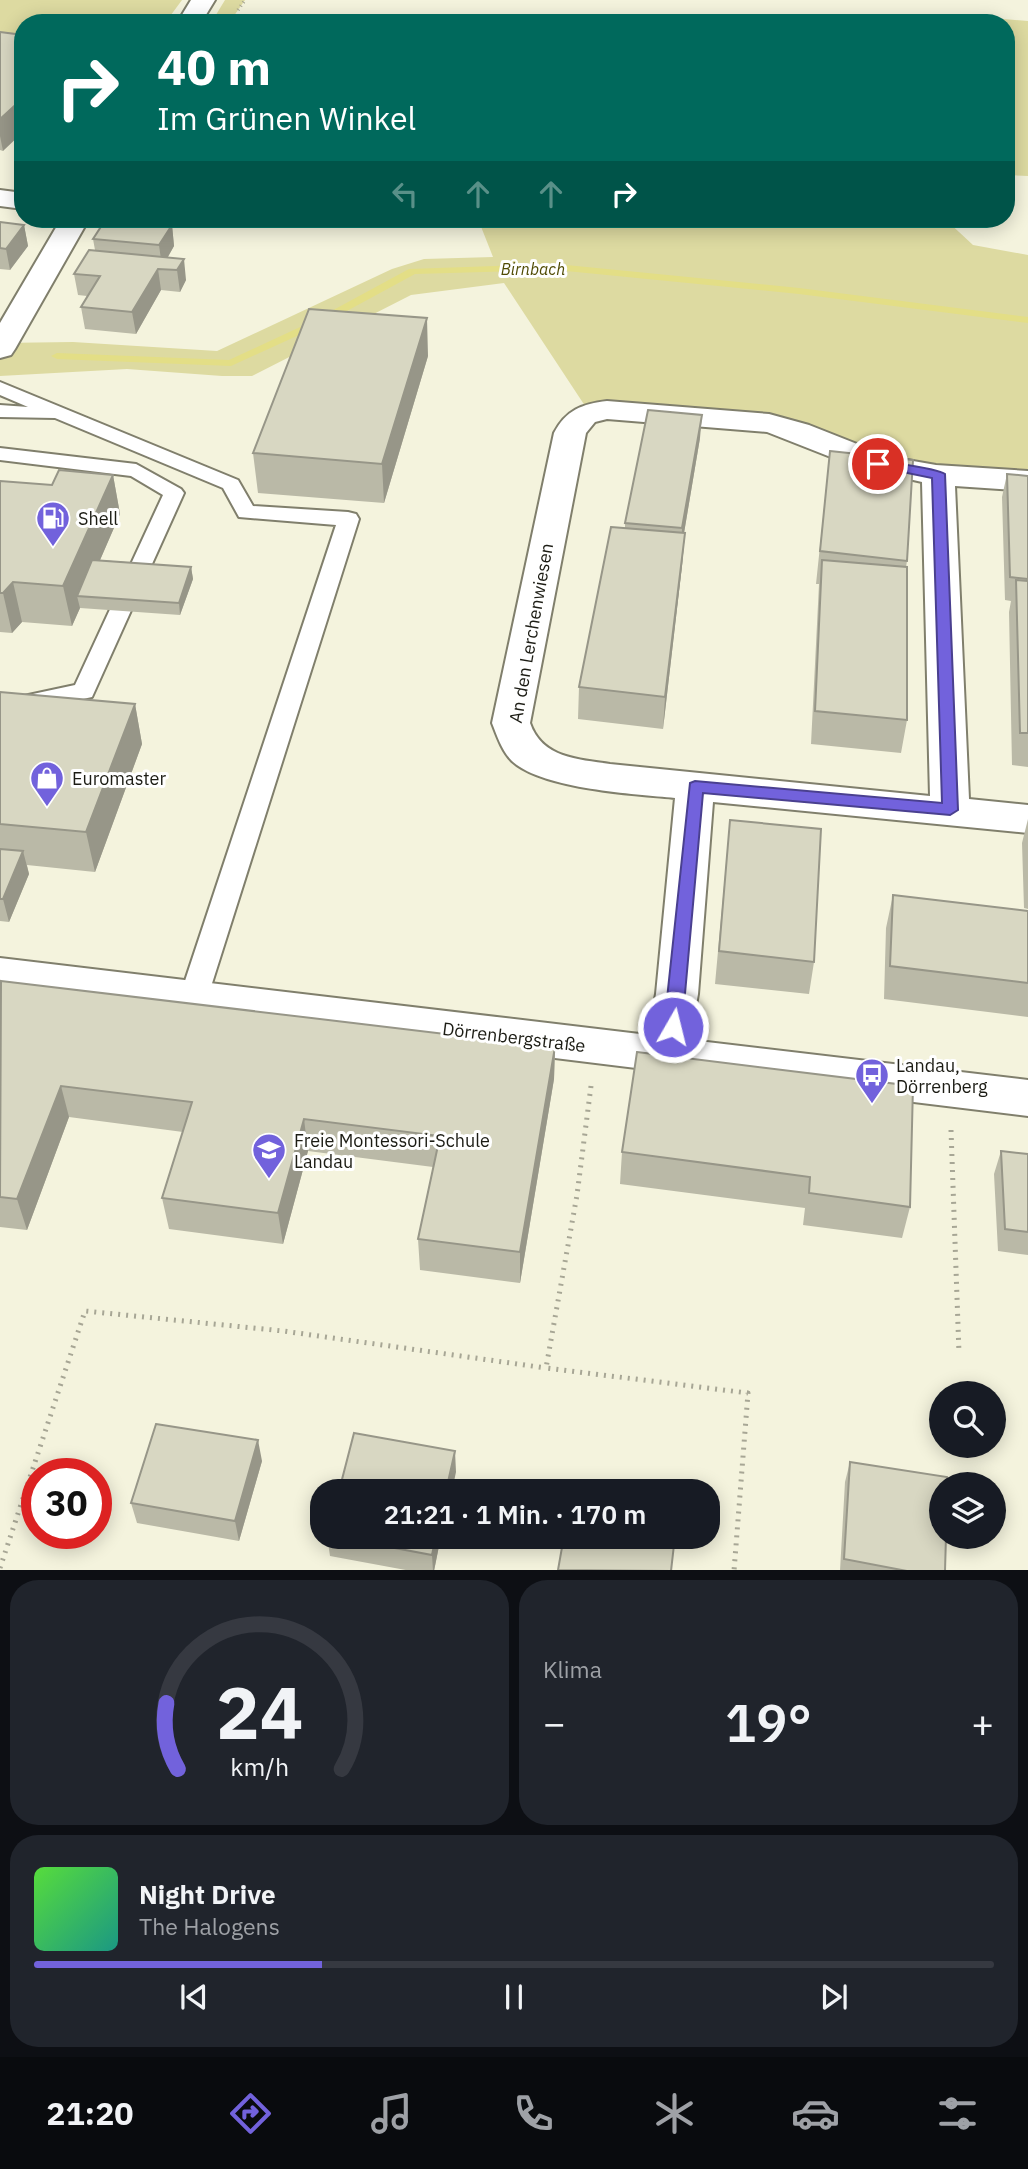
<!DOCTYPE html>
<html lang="de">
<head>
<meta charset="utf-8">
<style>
  :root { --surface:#171b24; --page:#20242c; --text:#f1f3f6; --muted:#9ea1a6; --line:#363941; --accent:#7262dc }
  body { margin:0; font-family:"IBM Plex Sans",sans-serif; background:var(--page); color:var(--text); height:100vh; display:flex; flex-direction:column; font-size:26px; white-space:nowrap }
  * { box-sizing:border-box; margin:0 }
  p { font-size:23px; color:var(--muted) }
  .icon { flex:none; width:38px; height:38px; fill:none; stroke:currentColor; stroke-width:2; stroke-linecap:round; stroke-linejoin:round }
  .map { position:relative; height:1570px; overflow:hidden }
  .sheet { display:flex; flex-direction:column; gap:10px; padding:10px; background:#0d0f14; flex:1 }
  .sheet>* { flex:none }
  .guide { position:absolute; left:14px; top:14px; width:1001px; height:214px; border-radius:28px; box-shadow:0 4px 18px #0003; background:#00695c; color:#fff; overflow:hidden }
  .fabs { position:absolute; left:929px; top:1381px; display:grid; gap:14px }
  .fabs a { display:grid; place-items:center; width:77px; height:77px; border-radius:50%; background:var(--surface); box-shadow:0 4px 18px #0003; font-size:35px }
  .speed { position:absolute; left:21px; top:1458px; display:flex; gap:14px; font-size:35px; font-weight:700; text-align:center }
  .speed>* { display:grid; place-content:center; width:91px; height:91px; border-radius:50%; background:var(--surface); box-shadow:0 4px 18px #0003; line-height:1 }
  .speed .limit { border:10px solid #d22; background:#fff; color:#111 }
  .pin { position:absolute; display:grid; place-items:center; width:60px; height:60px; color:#fff; margin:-30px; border:4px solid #fff; border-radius:50%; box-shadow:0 2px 7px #0007 }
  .me { position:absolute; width:77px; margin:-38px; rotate:8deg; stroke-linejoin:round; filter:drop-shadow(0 0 5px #0008) }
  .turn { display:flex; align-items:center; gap:24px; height:147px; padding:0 28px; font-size:32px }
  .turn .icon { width:91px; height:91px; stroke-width:2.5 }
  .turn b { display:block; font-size:49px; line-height:60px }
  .lanes { display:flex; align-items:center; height:66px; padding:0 28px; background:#0003; justify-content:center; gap:35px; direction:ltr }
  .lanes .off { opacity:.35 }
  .big { font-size:52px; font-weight:600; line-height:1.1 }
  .sheet .tile { flex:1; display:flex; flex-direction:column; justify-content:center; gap:10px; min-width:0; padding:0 24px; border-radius:28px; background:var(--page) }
  .sheet .dial { align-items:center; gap:0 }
  .dial svg { height:182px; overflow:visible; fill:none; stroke:var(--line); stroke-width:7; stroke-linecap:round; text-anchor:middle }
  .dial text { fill:var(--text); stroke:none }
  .song { display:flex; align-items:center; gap:21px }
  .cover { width:84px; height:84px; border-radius:10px; background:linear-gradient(135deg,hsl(110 70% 55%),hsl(170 70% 35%)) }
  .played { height:7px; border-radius:4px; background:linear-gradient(90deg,var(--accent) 30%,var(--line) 30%) }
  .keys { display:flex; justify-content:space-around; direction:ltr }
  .heat { display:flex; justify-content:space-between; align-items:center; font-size:38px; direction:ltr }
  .sheet .tiles { flex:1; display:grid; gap:10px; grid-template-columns:1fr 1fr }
  .tile:last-child { grid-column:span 2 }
  .trip { position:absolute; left:310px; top:1479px; width:410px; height:70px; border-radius:28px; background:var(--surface); box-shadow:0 4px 18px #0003; font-weight:600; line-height:70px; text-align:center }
  .tab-bar { display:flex; height:112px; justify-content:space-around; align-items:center; background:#090b0e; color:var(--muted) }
  .tab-bar .icon { width:49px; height:49px }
  .tab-bar .selected { color:var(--accent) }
  .tab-bar b { font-size:32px; color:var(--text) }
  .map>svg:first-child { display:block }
  .green { fill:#dddaa1 }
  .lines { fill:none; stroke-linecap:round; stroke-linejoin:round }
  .stream { fill:#e3de86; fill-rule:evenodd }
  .service-casing { stroke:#807f6c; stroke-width:4 }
  .minor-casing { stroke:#807f6c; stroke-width:4 }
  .tertiary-casing { stroke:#807f6c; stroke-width:4 }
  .path-far1 { stroke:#a7a695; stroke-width:3.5; stroke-dasharray:1 3.5; stroke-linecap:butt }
  .path { stroke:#a7a695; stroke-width:5; stroke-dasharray:2 6; stroke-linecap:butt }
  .service { fill:#fff; fill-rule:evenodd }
  .minor { fill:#fff; fill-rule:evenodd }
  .tertiary { fill:#fff; fill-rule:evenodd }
  .wall { fill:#bab9a7 }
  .shaded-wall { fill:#979688 }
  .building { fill:#d8d7c2; stroke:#979688; stroke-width:2 }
  .route { fill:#7262dc; stroke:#4a408f; stroke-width:2 }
  .labels { text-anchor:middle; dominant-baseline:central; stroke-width:6; stroke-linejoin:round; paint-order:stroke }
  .far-water-label { font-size:16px; font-style:italic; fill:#504b04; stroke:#fff }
  .poi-label { font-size:18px; fill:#1c1c14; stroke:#fff; text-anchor:start }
  .street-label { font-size:18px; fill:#1c1c14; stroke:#fff }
</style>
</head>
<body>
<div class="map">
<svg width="1028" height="1571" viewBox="0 0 1028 1571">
  <rect width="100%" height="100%" fill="#f4f3dd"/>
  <path class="green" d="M0 0H182L165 23H23V47H0Z
    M225 0H245L229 23H211Z
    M980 17 1028 21V176L1006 175V23H895Z
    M478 219H945L973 245 1028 255V481L938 474 795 430 589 412 504 283 411 295 252 376H222L127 369 0 376V343L73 342 217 351 392 269 424 259 493 257Z"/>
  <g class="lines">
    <path class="stream" d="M556 264 799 288 1028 317V323L799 294 556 270 415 274 321 325 231 366 57 359 51 356 57 353 229 360 313 321 409 269Z"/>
    <g class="service-casing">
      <path id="service" d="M0 382 238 480 253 506 348 512 356 514 359 519 208 996 204 1003 194 1007 184 1003 180 996 336 525 239 517 223 488 55 418 0 417V405L28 407 0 395Z
        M0 448 136 464 181 489 184 493 92 697 0 717V701L75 685 163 495 131 476 0 460Z"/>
    </g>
    <g class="minor-casing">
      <path id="minor" d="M0 190 23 193V209L0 206Z
        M607 401 769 414 809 425 890 457 936 465 1028 471V491L955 486 969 799 1028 805V833L713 802 698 994 690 1040 1028 1080V1116L0 990V958L648 1035 656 994 675 798C634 794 542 789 512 761 502 751 497 736 492 723L554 433C566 410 582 404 607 401ZM607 419 767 432 856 467 922 482 930 796 610 764C577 759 542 758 530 723L586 433 595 422Z"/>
    </g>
    <g class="tertiary-casing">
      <path id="tertiary" d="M191 0H215L201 23H177Z
        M61 219H89L15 349 11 355 0 358V323Z"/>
    </g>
    <path class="path-far1" d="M238 10 245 0"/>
    <path class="path" d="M591 1086 577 1195 546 1368 748 1393 734 1571
      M951 1130 959 1353
      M0 1568 85 1311 283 1331 546 1368"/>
    <use href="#service" class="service"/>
    <use href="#minor" class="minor"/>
    <use href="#tertiary" class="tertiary"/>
  </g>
  <path class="wall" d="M0 32 3 151 0 150Z
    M0 222 24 225 28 246 10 270 0 269Z
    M172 225 174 246 168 257 186 280 180 292 161 290 136 334 85 329 81 307 87 296 78 295 74 274 95 250 93 239Z
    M428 356 384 503 258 493 253 453Z
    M700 438 684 533H685L682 566 663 729 578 719 579 687 625 528V523Z
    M830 451 907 561 906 567 907 720 901 753 811 744 819 584H816Z
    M1007 474 1028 476V767L1012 765 1009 612 1011 601 1005 600 1002 497Z
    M113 475 120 514 100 560 191 567 193 579 180 615 80 608 72 626 22 622 12 633 0 632V481L52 485Z
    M0 692 135 704 142 744 95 872 27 865 29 874 9 922 0 921Z
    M1028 819V909L1024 908 1022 843Z
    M730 820 814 962 809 994 715 984Z
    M893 895 1028 911V1017L884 999 886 928Z
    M0 983 555 1047 554 1079 520 1283 420 1270 418 1239 433 1167 308 1151 283 1244 169 1229 162 1198 183 1132 69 1117 27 1230 0 1227Z
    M637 1052 910 1207 902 1238 803 1225 805 1208 620 1184 622 1152Z
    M1001 1151 1028 1154V1255L998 1251 994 1174Z
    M262 1461 239 1541 137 1523 131 1503Z
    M850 1462 945 1571H840L845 1482Z
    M327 1536H441L434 1571H411L330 1556Z"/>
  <path class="shaded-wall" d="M23 98V132L3 151 0 136V119Z
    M24 225 28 246 10 270 6 249Z
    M172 225 174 246 162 267 159 245Z
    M184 259 186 280 180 292 177 270Z
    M158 269 161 290 136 334 132 312Z
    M427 318 428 356 384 503 382 464Z
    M702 415 700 438 681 551 682 528Z
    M113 475 120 514 84 597 77 596 80 608 72 626 63 586Z
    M685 533 682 566 663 729 665 697Z
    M191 567 193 579 180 615 179 603Z
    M13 582 22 622 12 633 3 593Z
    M135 704 142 744 95 872 86 832Z
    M23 851 29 874 9 922 3 899Z
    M555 1047 554 1079 520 1283V1252Z
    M61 1086 69 1117 27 1230 17 1199Z
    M304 1119 308 1151 283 1244 278 1213Z
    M258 1440 262 1461 239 1541 235 1521Z
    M455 1451 456 1472 452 1491H446Z
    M436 1536H441L434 1571H433L432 1555Z"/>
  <path class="building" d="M0 32 23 35V98L0 119Z
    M106 219H110L172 225 159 245 93 239Z
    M0 222 24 225 6 249 0 248Z
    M89 250 184 259 177 270 158 269 132 312 81 307 100 276 74 274Z
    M309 309 427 318 382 464 253 453Z
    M648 410 702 415 682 528 625 523Z
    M830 451 913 460 907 561 820 551Z
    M59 470 113 475 63 586 13 582 3 593H0V481L52 485Z
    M1007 474 1028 476V579L1010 577Z
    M611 527 685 533 665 697 579 687Z
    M92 560 191 567 179 603 77 596Z
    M822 560 907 567V720L815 711Z
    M1016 580 1028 581V733H1020Z
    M0 692 135 704 86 832 0 824Z
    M730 820 821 829 814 962 719 951Z
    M0 849 23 851 3 899H0Z
    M893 895 1028 911V983L890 966Z
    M1 981 555 1047 520 1252 418 1239 440 1136 304 1119 278 1213 162 1198 192 1102 61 1086 17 1199 0 1197Z
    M637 1052 913 1086 910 1207 809 1193 810 1177 622 1152Z
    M1001 1151 1028 1154V1232L1005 1229Z
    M156 1424 258 1440 235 1521 131 1503Z
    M354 1433 455 1451 446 1491H339Z
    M850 1462 947 1477V1484H942V1536H946L945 1571H907L844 1559Z
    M331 1536H436L432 1555Z
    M564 1536H675L671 1571 558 1570Z"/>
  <path class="route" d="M878 460C892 463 938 468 945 474L958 810 950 815 703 793 682 1027 679 1032H666L664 1027 690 783 695 781 942 803 932 478 873 466V461Z"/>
  <defs>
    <g id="fuel-pin" transform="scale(1.75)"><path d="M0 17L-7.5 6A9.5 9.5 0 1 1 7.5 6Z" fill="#7262dc" stroke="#fff"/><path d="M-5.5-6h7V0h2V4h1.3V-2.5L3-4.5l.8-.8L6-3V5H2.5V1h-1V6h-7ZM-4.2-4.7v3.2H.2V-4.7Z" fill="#fff"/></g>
    <g id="shop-pin" transform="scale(1.75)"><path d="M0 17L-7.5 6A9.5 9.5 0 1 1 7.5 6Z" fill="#7262dc" stroke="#fff"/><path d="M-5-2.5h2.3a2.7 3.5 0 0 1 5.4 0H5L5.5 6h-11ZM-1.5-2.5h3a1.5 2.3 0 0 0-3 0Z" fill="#fff"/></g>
    <g id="bus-pin" transform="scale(1.75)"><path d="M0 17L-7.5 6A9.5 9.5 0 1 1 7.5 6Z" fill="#7262dc" stroke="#fff"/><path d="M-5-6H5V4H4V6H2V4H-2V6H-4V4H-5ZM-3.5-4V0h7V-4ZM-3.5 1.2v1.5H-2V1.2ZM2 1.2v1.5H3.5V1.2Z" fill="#fff"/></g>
    <g id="school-pin" transform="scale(1.75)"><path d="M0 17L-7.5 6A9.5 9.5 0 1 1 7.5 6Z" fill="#7262dc" stroke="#fff"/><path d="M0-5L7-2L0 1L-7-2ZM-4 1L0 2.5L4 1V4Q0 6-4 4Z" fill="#fff"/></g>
  </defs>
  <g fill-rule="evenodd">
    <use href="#fuel-pin" x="53" y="518"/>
    <use href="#shop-pin" x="47" y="778"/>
    <use href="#bus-pin" x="872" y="1075"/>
    <use href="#school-pin" x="269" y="1150"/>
  </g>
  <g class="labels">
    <g class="far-water-label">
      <text x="533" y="269">Birnbach</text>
    </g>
    <g class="poi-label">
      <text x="78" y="518">Shell</text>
      <text x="72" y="778">Euromaster</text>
      <text x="896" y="1065">Landau,<tspan x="896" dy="21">Dörrenberg</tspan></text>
      <text x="294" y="1140">Freie Montessori-Schule<tspan x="294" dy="21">Landau</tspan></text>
    </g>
    <g class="street-label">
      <text transform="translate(531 633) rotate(-80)">An den Lerchenwiesen</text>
      <text transform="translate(514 1037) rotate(7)">Dörrenbergstraße</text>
    </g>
  </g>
</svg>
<div class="fabs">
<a><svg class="icon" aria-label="search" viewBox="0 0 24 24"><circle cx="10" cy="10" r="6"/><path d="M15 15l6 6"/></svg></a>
<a><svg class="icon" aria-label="layers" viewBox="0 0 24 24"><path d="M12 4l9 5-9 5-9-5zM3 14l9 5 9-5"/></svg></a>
</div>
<div class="speed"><div class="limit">30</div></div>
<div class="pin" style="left:878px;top:464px;background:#d93025"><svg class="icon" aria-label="arrive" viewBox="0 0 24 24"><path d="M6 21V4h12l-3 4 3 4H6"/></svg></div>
<svg class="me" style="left:673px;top:1027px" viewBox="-20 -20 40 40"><circle r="17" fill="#7262dc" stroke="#fff" stroke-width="3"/><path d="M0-11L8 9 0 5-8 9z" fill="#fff"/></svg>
<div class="trip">21:21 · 1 Min. · 170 m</div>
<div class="guide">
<div class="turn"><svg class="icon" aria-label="right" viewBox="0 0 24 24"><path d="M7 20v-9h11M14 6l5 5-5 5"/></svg><div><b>40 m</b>Im Grünen Winkel</div></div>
<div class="lanes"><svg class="icon off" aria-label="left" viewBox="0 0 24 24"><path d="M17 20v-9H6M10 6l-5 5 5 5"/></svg><svg class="icon off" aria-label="ahead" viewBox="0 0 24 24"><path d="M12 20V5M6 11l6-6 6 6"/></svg><svg class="icon off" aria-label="ahead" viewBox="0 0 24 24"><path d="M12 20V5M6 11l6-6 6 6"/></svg><svg class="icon" aria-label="right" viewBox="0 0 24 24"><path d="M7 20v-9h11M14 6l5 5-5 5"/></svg></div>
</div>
</div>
<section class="sheet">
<div class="tiles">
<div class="tile dial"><svg viewBox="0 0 100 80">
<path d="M14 69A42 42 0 1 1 86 69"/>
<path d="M14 69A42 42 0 0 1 9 40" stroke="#7262dc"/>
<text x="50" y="56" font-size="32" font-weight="700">24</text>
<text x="50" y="72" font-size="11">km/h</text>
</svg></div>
<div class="tile"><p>Klima</p>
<div class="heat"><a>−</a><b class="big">19°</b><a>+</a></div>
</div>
<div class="tile">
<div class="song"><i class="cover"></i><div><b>Night Drive</b><p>The Halogens</p></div></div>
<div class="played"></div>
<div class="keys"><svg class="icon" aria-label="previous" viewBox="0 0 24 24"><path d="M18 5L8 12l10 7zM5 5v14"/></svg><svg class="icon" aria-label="pause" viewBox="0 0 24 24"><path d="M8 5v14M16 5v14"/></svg><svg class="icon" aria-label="next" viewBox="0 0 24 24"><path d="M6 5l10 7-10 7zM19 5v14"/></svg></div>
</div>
</div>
</section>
<nav class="tab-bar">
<b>21:20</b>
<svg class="icon selected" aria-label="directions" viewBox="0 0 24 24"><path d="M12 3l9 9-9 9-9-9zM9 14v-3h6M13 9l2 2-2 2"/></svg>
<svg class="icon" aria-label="music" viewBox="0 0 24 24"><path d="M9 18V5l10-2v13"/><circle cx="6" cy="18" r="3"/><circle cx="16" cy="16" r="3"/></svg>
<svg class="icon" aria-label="phone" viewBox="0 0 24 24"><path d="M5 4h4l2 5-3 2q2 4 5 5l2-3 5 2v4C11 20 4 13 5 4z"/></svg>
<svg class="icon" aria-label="climate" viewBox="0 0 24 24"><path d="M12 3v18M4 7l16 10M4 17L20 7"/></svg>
<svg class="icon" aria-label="car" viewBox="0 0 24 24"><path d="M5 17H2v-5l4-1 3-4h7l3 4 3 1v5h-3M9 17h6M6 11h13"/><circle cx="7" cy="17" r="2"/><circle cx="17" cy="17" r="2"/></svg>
<svg class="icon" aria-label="filters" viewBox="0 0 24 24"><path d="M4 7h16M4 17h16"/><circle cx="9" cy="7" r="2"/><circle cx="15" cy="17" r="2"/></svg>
</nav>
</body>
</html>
